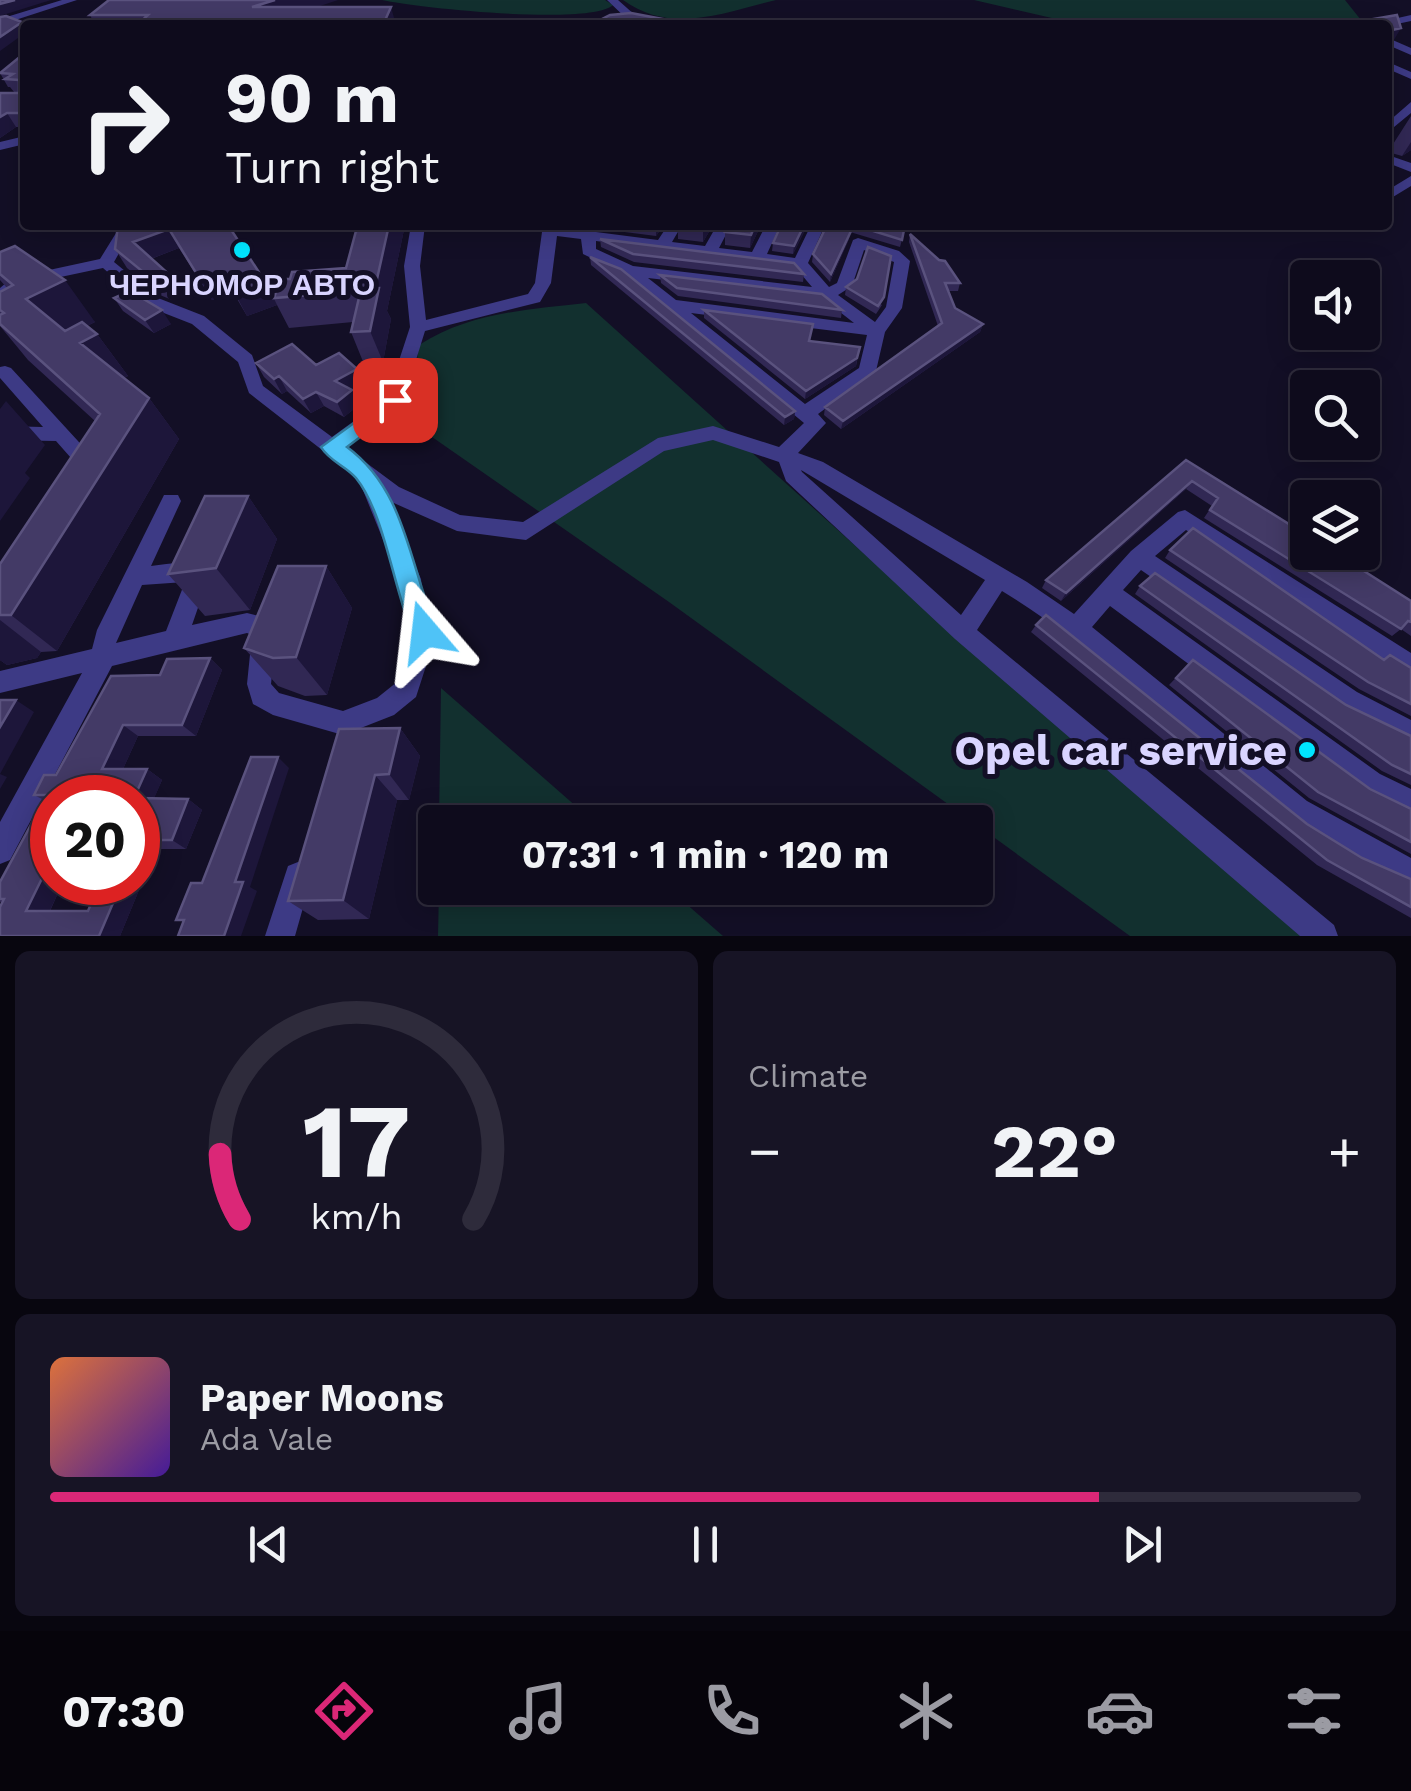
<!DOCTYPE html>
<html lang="en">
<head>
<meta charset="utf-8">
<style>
  :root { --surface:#0e0b1c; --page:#171425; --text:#f1f3f6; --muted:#9b9ba3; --line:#2e2b3b; --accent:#db2777 }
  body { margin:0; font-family:"Work Sans",sans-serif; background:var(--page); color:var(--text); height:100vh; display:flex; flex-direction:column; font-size:38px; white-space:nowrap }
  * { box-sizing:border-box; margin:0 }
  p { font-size:32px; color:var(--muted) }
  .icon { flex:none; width:55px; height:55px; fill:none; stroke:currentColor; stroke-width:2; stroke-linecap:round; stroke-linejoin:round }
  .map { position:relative; height:936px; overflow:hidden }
  .details { display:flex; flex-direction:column; gap:15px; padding:15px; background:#08060f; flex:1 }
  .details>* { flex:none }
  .hud { position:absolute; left:20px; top:20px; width:1372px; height:210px; border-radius:10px; box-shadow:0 5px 25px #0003,0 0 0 2px var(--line); background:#0e0b1c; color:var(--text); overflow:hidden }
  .tools { position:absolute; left:1290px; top:260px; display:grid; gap:20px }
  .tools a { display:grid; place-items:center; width:90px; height:90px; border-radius:10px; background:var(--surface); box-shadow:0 5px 25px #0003,0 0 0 2px var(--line); font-size:50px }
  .speed { position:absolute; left:30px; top:775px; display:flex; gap:20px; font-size:50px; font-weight:700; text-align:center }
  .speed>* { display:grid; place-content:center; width:130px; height:130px; border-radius:50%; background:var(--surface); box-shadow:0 5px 25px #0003,0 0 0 2px var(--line); line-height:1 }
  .speed .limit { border:15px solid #d22; background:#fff; color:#111 }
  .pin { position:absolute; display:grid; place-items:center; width:85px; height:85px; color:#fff; margin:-42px; border-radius:20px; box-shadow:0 5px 15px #0006 }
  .me { position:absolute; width:110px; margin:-55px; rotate:343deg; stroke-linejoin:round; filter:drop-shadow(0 0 8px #0008) }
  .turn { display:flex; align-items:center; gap:35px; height:210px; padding:0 40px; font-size:45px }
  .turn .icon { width:130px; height:130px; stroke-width:2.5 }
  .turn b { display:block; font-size:70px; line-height:85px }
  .big { font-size:75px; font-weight:700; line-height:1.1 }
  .details .widget { flex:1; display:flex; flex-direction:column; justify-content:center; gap:15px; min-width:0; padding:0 35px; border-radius:15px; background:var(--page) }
  .details .dial { align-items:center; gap:0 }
  .dial svg { height:260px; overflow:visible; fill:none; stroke:var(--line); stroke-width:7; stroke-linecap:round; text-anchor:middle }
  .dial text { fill:var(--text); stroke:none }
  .song { display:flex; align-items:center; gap:30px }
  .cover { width:120px; height:120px; border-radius:15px; background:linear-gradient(135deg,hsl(20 70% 55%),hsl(260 70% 35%)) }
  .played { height:10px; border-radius:5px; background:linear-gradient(90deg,var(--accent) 80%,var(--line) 80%) }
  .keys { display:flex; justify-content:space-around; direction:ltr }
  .heat { display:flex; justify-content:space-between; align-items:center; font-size:55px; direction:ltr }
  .details .tiles { flex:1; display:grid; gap:15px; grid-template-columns:1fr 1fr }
  .widget:last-child { grid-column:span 2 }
  .trip { position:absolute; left:418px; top:805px; width:575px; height:100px; border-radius:10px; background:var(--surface); box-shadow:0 5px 25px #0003,0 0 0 2px var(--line); font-weight:700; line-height:100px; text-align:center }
  .tabs { display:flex; height:160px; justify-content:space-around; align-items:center; background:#06040b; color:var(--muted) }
  .tabs .icon { width:70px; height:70px }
  .tabs .current { color:var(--accent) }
  .tabs b { font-size:45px; color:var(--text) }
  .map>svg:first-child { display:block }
  .green { fill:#12302f }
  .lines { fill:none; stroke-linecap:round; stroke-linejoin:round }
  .minor { fill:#3d3a85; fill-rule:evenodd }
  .wall { fill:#312854; fill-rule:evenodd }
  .shaded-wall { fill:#1d163a }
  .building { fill:#433a66; stroke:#5a527e; stroke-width:2.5 }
  .route { fill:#4fc3f7; stroke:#337fa1; stroke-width:2.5 }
  .poi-dot { fill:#00e5ff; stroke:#130f26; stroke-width:4 }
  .labels { text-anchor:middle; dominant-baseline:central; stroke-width:10; stroke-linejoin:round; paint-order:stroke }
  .far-poi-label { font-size:30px; font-weight:bold; fill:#d9d4ff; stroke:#130f26 }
  .near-poi-label { font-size:42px; font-weight:bold; fill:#d9d4ff; stroke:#130f26; text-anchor:end }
</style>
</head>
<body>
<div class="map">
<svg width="1411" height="936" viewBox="0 0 1411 936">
  <rect width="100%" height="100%" fill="#130f26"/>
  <path class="green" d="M382 0H605L613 5C591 26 417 8 382 0Z
    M623 0H776C723 13 671 35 623 0Z
    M974 0H1345L1365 25H1082Z
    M586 303 962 642 1307 936H1130L669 602 409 421 419 345C471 312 526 310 586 303Z
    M441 688 594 822H439Z
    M439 888H668L723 936H438Z"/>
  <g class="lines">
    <path class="minor" d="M62 0H77L0 25V19Z
      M607 0H618L636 16 666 25 628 20Z
      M1411 15V21L1397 24 1388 31 1385 25 1389 20Z
      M1388 38 1411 48V55L1388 45Z
      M1388 62 1411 72V79L1388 69Z
      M1411 102V113L1388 132V122Z
      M25 136V144L0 150V142Z
      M1388 155 1411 163V172L1388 163Z
      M1411 176V186L1388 200V190Z
      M121 225H135L114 262 158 298 204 316 252 355 263 386 332 437 387 397 410 327 404 266 411 225H425L420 266 426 320 528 294 535 283 542 232 535 225 583 231 589 229 596 232 658 240 668 225H682L672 242 705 246 717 225H731L719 248 752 252 766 225H780L767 254 795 258 811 225H825L808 263 829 287 837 283 853 240 858 238 899 251 910 261 902 308 885 332 876 371 818 414 826 423 798 453 823 462 1027 582 1074 614 1131 551 1178 512 1185 510 1411 653V677L1186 530 1155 556 1357 692 1411 720V746L1339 708 1141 570 1123 590 1380 774 1411 789V817L1362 792 1110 606 1092 627 1307 801 1411 858V888C1251 822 1147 679 1002 591L977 630 1334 925 1338 936H1300L955 639 786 481 779 462 713 440 664 451 526 540 457 531 387 500 421 579 424 607 437 632 416 697 394 715 343 735 273 715 253 704 247 684 252 635 247 633 112 666 10 860 0 864V822L82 673 0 693V671L92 649 97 630 164 495H178L181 501 151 566C173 564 196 557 209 576L192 625 247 613 267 618 276 635 271 684 279 693 343 711 377 698 397 682 413 632 402 607 399 579 358 478 249 393 238 362 192 324 146 306 103 268 23 285 0 301V288L12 278 100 259ZM557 236 581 239 583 254 624 274 804 423 779 447 713 426 658 438 523 522 460 515 399 487 345 447 402 405 425 331 540 302 551 283ZM596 241 795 267 812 287 633 266 596 249ZM864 250 894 262 886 307 875 322 838 295 852 286ZM648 278 822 298 854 323 676 300ZM691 313 867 335 859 368 805 404ZM801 470 985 580 961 615 802 472ZM185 582 166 631 116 643 142 585Z
      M5 366 11 368 100 465 103 470 100 475H86L56 441 0 440V426L43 427 0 378V367Z
      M298 862 308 866 312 876 295 936H265L288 866Z"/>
  </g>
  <path class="wall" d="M317 7 396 25H95L90 15Z
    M25 55V127H16L0 138V93L14 92 10 87H8L0 73Z
    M1411 116V150L1402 156 1388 152Z
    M228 225 274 298 290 279 346 268 368 225H405L387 311 391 319 383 362 364 364 351 332 353 322 289 328 277 305 247 316 233 292 212 300 179 248 151 259 171 276 182 295 172 300 160 295 127 268 115 249Z
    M570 225H664L656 236Z
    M678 225H713L703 242 678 239Z
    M761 225 750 248 725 245V232Z
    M840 225H875L890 230 906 225 900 247 850 232 849 239 830 282 812 262 813 254 845 230 840 229Z
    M804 232 793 254 772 251 773 243Z
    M910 234 960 283 958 291H948L955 308 983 324 980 332 841 429 824 415 825 407 938 326 909 242Z
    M600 239 804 274 803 282 634 262 601 247Z
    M0 252 95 322 87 326 97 334 128 376 124 378 149 398 179 439 57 651 41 652 37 658 7 665 0 660V564L95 421 28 360 0 326V292L7 288 0 280Z
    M590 257 795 411 794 419 784 425 591 265Z
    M660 275 842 310 841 318 678 296 661 283Z
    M846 287 882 305 876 314 845 295Z
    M114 298 171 324 154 333 123 311Z
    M704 310 810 341 860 347 856 366 805 399 704 318Z
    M256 363 316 365 364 384 352 390 359 405 344 417 324 406 311 413 287 391 282 394 264 377Z
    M1186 460 1411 601V636L1401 629 1392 636 1204 518 1212 506 1186 489 1061 601 1042 588 1046 580Z
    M248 496 277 539 250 610 205 616 168 574Z
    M1170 550 1383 660 1390 655 1411 668V716L1359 689 1165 558Z
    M326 566 352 608 327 695 305 696 278 686 244 648Z
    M1140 586 1346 705 1411 736V785L1382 771 1135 594Z
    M1036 625 1307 824 1362 858 1411 879V918L1317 865 1031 632Z
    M210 658 222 670 196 736H138L123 769H147L162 780 154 798 188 799 202 810 186 849H156L120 936H0L2 903 0 902V882L44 800 34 795 56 775 160 675ZM52 798 138 882 88 911H50L63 882H52Z
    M1193 660 1370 789 1411 809V854L1309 798 1169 685Z
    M400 728 420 756 409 800H397L369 919 318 920 288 901Z"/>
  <path class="shaded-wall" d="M15 0H51L0 16V4Z
    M275 0H338L263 25 252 7Z
    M391 7 396 25H383Z
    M22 22 25 27V33L0 51V37Z
    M1401 28 1388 50V31Z
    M7 113 16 127 0 138V117Z
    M1411 142V150L1402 156Z
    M389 225H405L387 311 391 319 383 362 370 331 374 290Z
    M656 225H664L656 236Z
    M705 225H713L703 242V229Z
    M755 225H761L750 248 751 235Z
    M804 225V232L793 254 794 246Z
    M169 229 179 248 145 261 133 242Z
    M851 231 849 239 830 282 831 274Z
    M222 273 233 292 212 300 201 281Z
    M171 276 182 295 172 300 161 280Z
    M65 280 95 322 58 340 26 299Z
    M268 286 277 305 247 316 237 297Z
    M162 310 171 324 154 333 145 320Z
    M983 324 980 332 841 429 843 421Z
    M97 334 128 376 112 384 80 343Z
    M857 358 856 366 805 399 806 391Z
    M357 369 364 384 342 396 335 381Z
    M279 376 287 391 282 394 274 379Z
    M352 390 359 405 344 417 337 402Z
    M316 392 324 406 311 413 303 399Z
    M149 398 179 439 57 651 11 615Z
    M6 401 45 445 25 473 30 478 0 521V409Z
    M795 411 794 419 784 425 785 417Z
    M1192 481 1186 489 1061 601 1066 593Z
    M248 496 277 539 250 610 216 568Z
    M326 566 352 608 327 695 296 657Z
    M0 620 41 652 37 658 7 665 0 660Z
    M210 658 222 670 196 736 182 725Z
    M16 700 34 712 0 774 7 777 0 789V727Z
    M123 725 138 736 118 780 102 769Z
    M400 728 420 756 409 800 389 774Z
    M278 757 289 768 250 887 257 891 241 936H224L235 882Z
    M147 769 162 780 150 808 134 798Z
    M375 775 397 800 369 919 343 900Z
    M188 799 202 810 186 849 172 840Z
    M140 840 156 849 120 936H99L122 882H138V846Z
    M52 858V882H63L46 919 26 911Z"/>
  <path class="building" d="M0 0H15L0 4Z
    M109 0H275L252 7H391L383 25H137L148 15H90Z
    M631 13 673 21 667 25H590L610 15Z
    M1397 15 1401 28 1388 31V25H1339Z
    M6 16 22 22 0 37V17Z
    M25 55V108L21 113H7L0 117V93H19V80L5 79 13 74 0 73 21 56Z
    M118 225H228L268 286 237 297 222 273 201 281 169 229 133 242 171 276 161 280 148 276 115 249Z
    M368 225H389L375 288 361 289 360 291 274 298 280 279H290L292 272 346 268 356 231 367 230Z
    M678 225H705L703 229Z
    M729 225H755L751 235 725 232Z
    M781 225H804L794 246 773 243Z
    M854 225H875L890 230 892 225H905L902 240Z
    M826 227 851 231 831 274 813 254Z
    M910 234 939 260 945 261 960 283H945L955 308 983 324 843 421 825 407 942 323Z
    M600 239 794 263 804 274 633 254Z
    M15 246 65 280 26 299 65 331 82 322 97 334 80 343 149 398 11 615H0V564L100 414 0 324V315L4 313 0 310V292L13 285 0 274V252Z
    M868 247 891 256 884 297 878 306 846 287 857 279Z
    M590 257 621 269 795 411 785 417Z
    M660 275 822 294 842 310 677 288Z
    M379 288 370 331 351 332 361 289Z
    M130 291 162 310 145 320 114 298Z
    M704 310 813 324 809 341 860 347 857 358 806 391Z
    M292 344 316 365 339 353 357 369 335 381 352 390 337 402 316 392 303 399 279 376 274 379 256 363Z
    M1186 460 1308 536V552H1334L1411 601V622L1408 621 1401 629 1210 510 1218 498 1192 481 1066 593 1046 580Z
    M205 496H248L216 568 168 574Z
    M1193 528 1384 660 1390 655 1411 668V704L1368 682 1170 550Z
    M278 566H326L296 657 273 658 244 648Z
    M1155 573 1346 705 1411 736V774L1392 765 1140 586Z
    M1046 615 1307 824 1362 858 1411 879V907L1327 860 1036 625Z
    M210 658 182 725H123L102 769H147L134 798H52V858L26 911H88L100 882H122L99 936H0V907L4 899H0V882L47 795H34L44 775H56L111 676 160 675 167 659Z
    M1193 660 1370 789 1411 809V842L1318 792 1176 678Z
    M0 700H16L0 727Z
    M400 728 389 774 375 775 343 900 288 901 339 729Z
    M251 757H278L235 882H243L224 936H178L184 920H176L191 883H202Z
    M138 798 188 799 172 840H140L138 846Z"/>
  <path class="route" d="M395 393 406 400 403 405 347 447C408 492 409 569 438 632L434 640 425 644 416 640C394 596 386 515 356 478 346 466 329 461 321 447Z"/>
  <g class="poi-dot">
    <circle cx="242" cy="250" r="10"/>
    <circle cx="1307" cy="750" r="10"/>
  </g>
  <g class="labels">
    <g class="far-poi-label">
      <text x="242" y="284">ЧЕРНОМОР АВТО</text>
    </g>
    <g class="near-poi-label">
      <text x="1287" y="750">Opel car service</text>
    </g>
  </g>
</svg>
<div class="tools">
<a><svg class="icon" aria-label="sound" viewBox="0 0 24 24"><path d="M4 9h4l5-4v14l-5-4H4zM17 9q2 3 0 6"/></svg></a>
<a><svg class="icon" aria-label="search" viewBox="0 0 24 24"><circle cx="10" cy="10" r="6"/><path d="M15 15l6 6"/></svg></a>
<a><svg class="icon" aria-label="layers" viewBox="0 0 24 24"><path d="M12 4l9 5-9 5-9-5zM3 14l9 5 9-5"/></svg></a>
</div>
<div class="speed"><div class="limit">20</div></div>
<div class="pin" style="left:395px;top:400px;background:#d93025"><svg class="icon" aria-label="arrive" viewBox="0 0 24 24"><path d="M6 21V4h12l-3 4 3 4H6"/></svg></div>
<svg class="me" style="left:425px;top:632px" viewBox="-20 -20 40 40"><path d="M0-17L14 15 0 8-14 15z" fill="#4fc3f7" stroke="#fff" stroke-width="4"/></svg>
<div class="trip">07:31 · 1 min · 120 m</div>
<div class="hud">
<div class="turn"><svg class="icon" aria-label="right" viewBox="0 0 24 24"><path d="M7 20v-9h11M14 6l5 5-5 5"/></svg><div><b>90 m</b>Turn right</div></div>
</div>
</div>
<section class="details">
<div class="tiles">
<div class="widget dial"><svg viewBox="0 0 100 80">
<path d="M14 69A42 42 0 1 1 86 69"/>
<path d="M14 69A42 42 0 0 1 8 49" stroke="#db2777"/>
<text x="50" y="56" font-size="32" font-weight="700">17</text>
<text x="50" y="72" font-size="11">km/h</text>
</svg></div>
<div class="widget"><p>Climate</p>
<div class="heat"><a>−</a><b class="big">22°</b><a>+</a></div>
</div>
<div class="widget">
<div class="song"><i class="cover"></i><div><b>Paper Moons</b><p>Ada Vale</p></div></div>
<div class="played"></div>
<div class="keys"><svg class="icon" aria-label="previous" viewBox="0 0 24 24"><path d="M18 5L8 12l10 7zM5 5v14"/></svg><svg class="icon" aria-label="pause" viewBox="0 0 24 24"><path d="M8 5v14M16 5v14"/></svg><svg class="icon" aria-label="next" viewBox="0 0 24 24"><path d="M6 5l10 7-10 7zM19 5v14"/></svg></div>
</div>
</div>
</section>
<nav class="tabs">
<b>07:30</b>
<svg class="icon current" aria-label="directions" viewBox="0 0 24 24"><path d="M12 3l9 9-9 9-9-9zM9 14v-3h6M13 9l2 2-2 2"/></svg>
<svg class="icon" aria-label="music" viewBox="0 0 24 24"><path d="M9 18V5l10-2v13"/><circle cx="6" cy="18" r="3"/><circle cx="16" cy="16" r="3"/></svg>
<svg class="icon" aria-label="phone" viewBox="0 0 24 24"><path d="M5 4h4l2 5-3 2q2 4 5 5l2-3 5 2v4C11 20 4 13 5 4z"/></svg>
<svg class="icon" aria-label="climate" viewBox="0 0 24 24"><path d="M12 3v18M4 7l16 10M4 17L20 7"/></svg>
<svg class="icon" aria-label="car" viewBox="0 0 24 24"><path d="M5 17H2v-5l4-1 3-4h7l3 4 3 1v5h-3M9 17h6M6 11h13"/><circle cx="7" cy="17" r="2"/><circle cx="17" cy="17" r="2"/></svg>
<svg class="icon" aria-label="filters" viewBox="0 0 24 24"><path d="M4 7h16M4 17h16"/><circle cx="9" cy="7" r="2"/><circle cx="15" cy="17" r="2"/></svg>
</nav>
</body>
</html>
